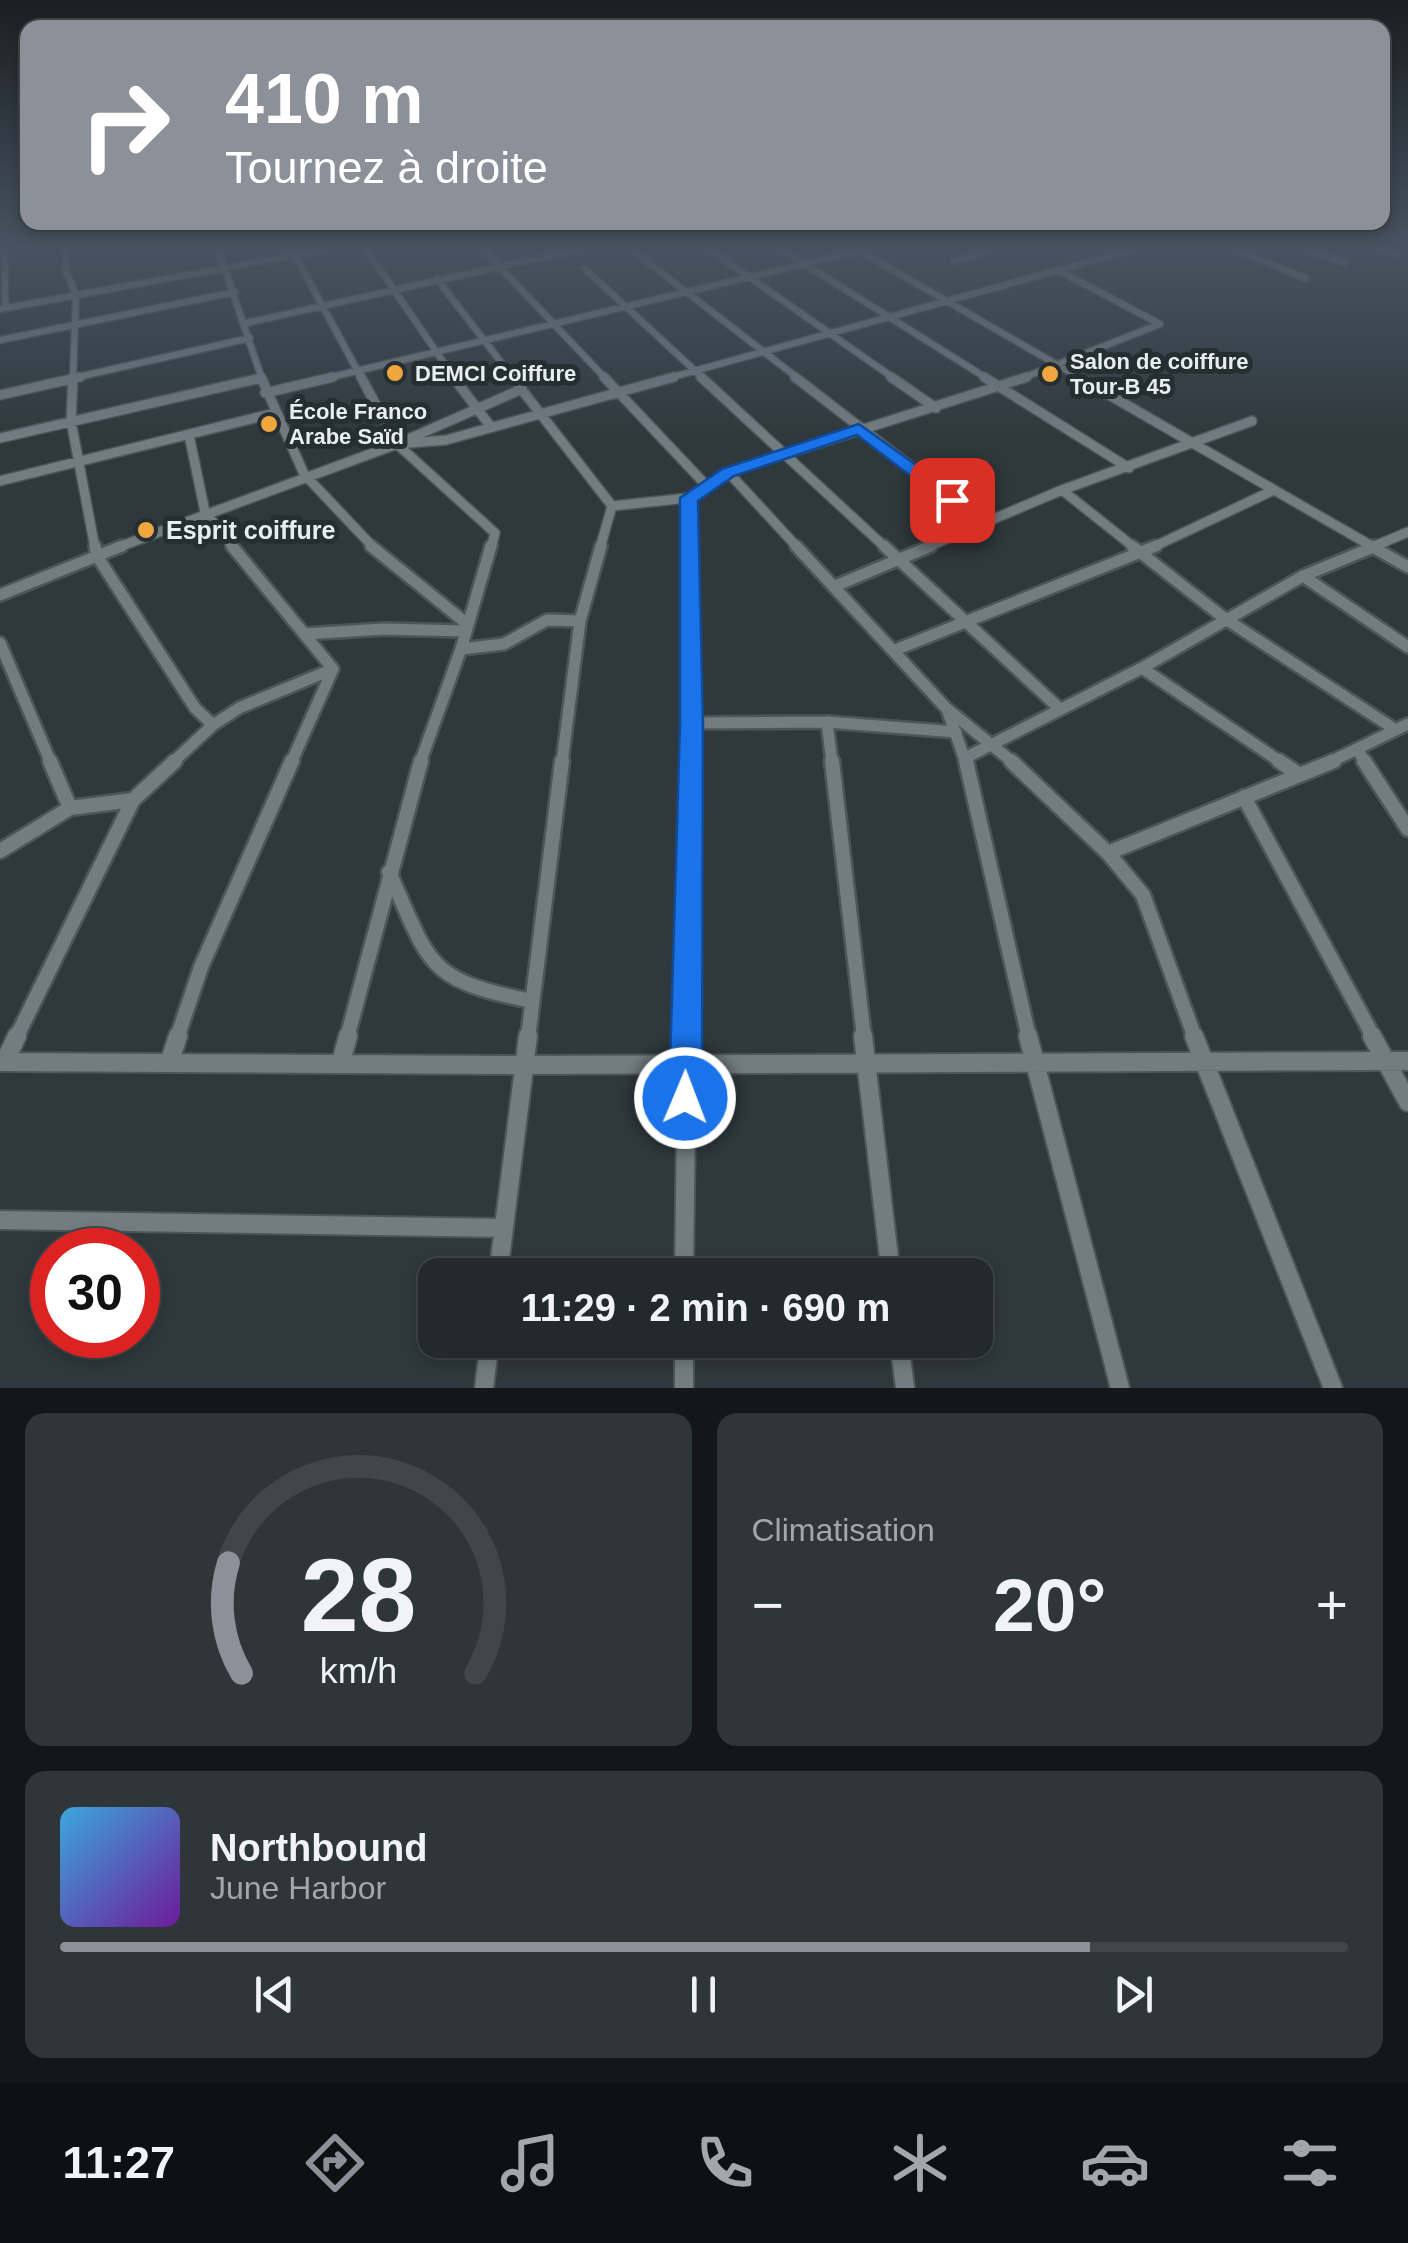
<!DOCTYPE html>
<html lang="fr">
<head>
<meta charset="utf-8">
<style>
  :root { --surface:#232a2d; --page:#2f3639; --text:#f1f3f6; --muted:#a3a7aa; --line:#404649; --accent:#8c9099 }
  body { margin:0; font-family:Arial,sans-serif; background:var(--page); color:var(--text); height:100vh; display:flex; flex-direction:column; font-size:38px; white-space:nowrap }
  * { box-sizing:border-box; margin:0 }
  p { font-size:32px; color:var(--muted) }
  .icon { flex:none; width:55px; height:55px; fill:none; stroke:currentColor; stroke-width:2; stroke-linecap:round; stroke-linejoin:round }
  .map { position:relative; height:1388px; overflow:hidden }
  .drawer { display:flex; flex-direction:column; gap:25px; padding:25px; background:#131719; flex:1 }
  .drawer>* { flex:none }
  .hud { position:absolute; left:20px; top:20px; width:1370px; height:210px; border-radius:20px; box-shadow:0 5px 15px #0003,0 0 0 2px var(--line); background:#8c9099; color:#fff; overflow:hidden }
  .speed { position:absolute; left:30px; top:1228px; display:flex; gap:20px; font-size:50px; font-weight:700; text-align:center }
  .speed>* { display:grid; place-content:center; width:130px; height:130px; border-radius:50%; background:var(--surface); box-shadow:0 5px 15px #0003,0 0 0 2px var(--line); line-height:1 }
  .speed .limit { border:15px solid #d22; background:#fff; color:#111 }
  .pin { position:absolute; display:grid; place-items:center; width:85px; height:85px; color:#fff; margin:-42px; border-radius:20px; box-shadow:0 5px 15px #0006 }
  .me { position:absolute; width:110px; margin:-55px; rotate:1deg; stroke-linejoin:round; filter:drop-shadow(0 0 8px #0008) }
  .turn { display:flex; align-items:center; gap:35px; height:210px; padding:0 40px; font-size:45px }
  .turn .icon { width:130px; height:130px; stroke-width:2.5 }
  .turn b { display:block; font-size:70px; line-height:85px }
  .big { font-size:75px; font-weight:800; line-height:1.1 }
  .drawer .card { flex:1; display:flex; flex-direction:column; justify-content:center; gap:15px; min-width:0; padding:0 35px; border-radius:20px; background:var(--page) }
  .drawer .dial { align-items:center; gap:0 }
  .dial svg { height:260px; overflow:visible; fill:none; stroke:var(--line); stroke-width:7; stroke-linecap:round; text-anchor:middle }
  .dial text { fill:var(--text); stroke:none }
  .song { display:flex; align-items:center; gap:30px }
  .cover { width:120px; height:120px; border-radius:15px; background:linear-gradient(135deg,hsl(200 70% 55%),hsl(280 70% 35%)) }
  .played { height:10px; border-radius:5px; background:linear-gradient(90deg,var(--accent) 80%,var(--line) 80%) }
  .keys { display:flex; justify-content:space-around; direction:ltr }
  .heat { display:flex; justify-content:space-between; align-items:center; font-size:55px; direction:ltr }
  .drawer .tiles { flex:1; display:grid; gap:25px; grid-template-columns:1fr 1fr }
  .card:last-child { grid-column:span 2 }
  .trip { position:absolute; left:418px; top:1258px; width:575px; height:100px; border-radius:20px; background:var(--surface); box-shadow:0 5px 15px #0003,0 0 0 2px var(--line); font-weight:800; line-height:100px; text-align:center }
  .tab-bar { display:flex; height:160px; justify-content:space-around; align-items:center; background:#0e1112; color:var(--muted) }
  .tab-bar .icon { width:70px; height:70px }
  .tab-bar .on { color:var(--accent) }
  .tab-bar b { font-size:45px; color:var(--text) }
  .map>svg:first-child { display:block }
  .lines { fill:none; stroke-linecap:round; stroke-linejoin:round }
  .minor-far4-casing { stroke:#4d5558; stroke-width:9 }
  .minor-far3-casing { stroke:#4d5558; stroke-width:12 }
  .minor-far2-casing { stroke:#4d5558; stroke-width:16 }
  .minor-far1-casing { stroke:#4d5558; stroke-width:19 }
  .minor-casing { stroke:#4d5558; stroke-width:22 }
  .minor-far4 { stroke:#737c81; stroke-width:6 }
  .minor-far3 { stroke:#737c81; stroke-width:9 }
  .minor-far2 { stroke:#737c81; stroke-width:11 }
  .minor-far1 { stroke:#737c81; stroke-width:14 }
  .minor { stroke:#737c81; stroke-width:18 }
  .route { fill:#1a73e8; stroke:#114b97; stroke-width:2.5 }
  .poi-dot { fill:#f0a63f; stroke:#252e31; stroke-width:4 }
  .labels { text-anchor:middle; dominant-baseline:central; stroke-width:10; stroke-linejoin:round; paint-order:stroke }
  .far-poi-label { font-size:22px; font-weight:bold; fill:#e8eef0; stroke:#252e31; text-anchor:start }
  .poi-label { font-size:25px; font-weight:bold; fill:#e8eef0; stroke:#252e31; text-anchor:start }
</style>
</head>
<body>
<div class="map">
<svg width="1408" height="1388" viewBox="0 0 1408 1388">
  <rect width="100%" height="100%" fill="#2f383c"/>
  <g class="lines">
    <g class="minor-far4-casing">
      <path id="minor-far4" d="M5 246V308
        M65 246 66 271 76 295 73 379
        M217 246 262 379
        M290 246 362 379
        M364 246 455 379
        M480 246 606 379
        M627 246 799 379
        M705 246 895 379
        M776 246 988 379
        M1227 246 1305 278
        M1300 246 1345 263
        M1375 246 1399 254
        M860 251 1082 379
        M954 261 1004 246
        M584 268 704 379
        M1058 270 1160 324
        M437 279 514 379
        M0 309 345 246
        M246 323 593 246
        M0 340 235 292
        M69 379 250 338
        M256 379 261 378
        M323 379 879 246
        M665 379 1146 246
        M1020 379 1160 324"/>
    </g>
    <g class="minor-far3-casing">
      <path id="minor-far3" d="M73 377 71 421 95 548
        M261 377 304 474 374 548
        M361 377 397 444 495 533 491 548
        M453 377 491 427
        M512 377 612 506
        M604 377 705 484
        M701 377 886 548
        M795 377 984 523
        M891 377 936 408
        M984 377 1129 468
        M1078 377 1375 548
        M265 393 333 377
        M0 395 80 377
        M189 435 205 512 234 548
        M0 438 261 378
        M397 444 446 440 674 377
        M728 472 798 548
        M0 481 275 413
        M1062 490 1135 548
        M688 498 689 548
        M612 506 688 498 728 472 1027 377
        M116 548 397 444 522 389
        M600 548 612 506
        M925 548 1062 490 1252 421
        M1151 548 1274 490
        M1370 548 1408 532"/>
    </g>
    <g class="minor-far2-casing">
      <path id="minor-far2" d="M95 546 97 556 195 708 213 725
        M232 546 333 669
        M371 546 466 623
        M689 546 691 763
        M796 546 946 708 1014 763
        M884 546 1060 709
        M1132 546 1224 618 1396 730
        M1371 546 1408 567
        M1303 576 1408 647
        M835 586 931 546
        M0 595 122 546
        M304 634 384 629 465 631
        M0 643 51 763
        M461 649 504 644 547 620 580 621
        M895 650 1156 546
        M1142 668 1282 763
        M948 712 966 763
        M827 722 832 763
        M692 723 827 722 956 732
        M1358 751 1366 763
        M965 758 1142 668 1303 576 1376 546
        M172 763 213 725 239 708 333 669
        M291 763 333 669
        M420 763 461 649 491 546
        M562 763 580 621 601 546
        M1328 763 1408 724"/>
    </g>
    <g class="minor-far1-casing">
      <path id="minor-far1" d="M50 761 70 808
        M832 761 864 1038
        M966 761 1029 1038
        M1011 761 1108 853 1143 895 1195 1038
        M1279 761 1298 774
        M1364 761 1408 829
        M1244 797 1374 1038
        M0 851 70 808 133 800 175 761
        M1108 853 1334 761
        M389 872C431 966 426 980 532 1001
        M16 1038 133 800
        M177 1038 201 967 292 761
        M347 1038 421 761
        M528 1038 562 761
        M687 1038 691 761"/>
    </g>
    <g class="minor-casing">
      <path id="minor" d="M863 1036 891 1275
        M1028 1036 1120 1388
        M1194 1036 1333 1388
        M1372 1036 1408 1102
        M170 1060 178 1036
        M5 1061 17 1036
        M0 1062 524 1065 1408 1061
        M341 1062 348 1036
        M0 1220 504 1228
        M498 1275 528 1036
        M684 1275 687 1036
        M684 1340V1388
        M899 1340 905 1388
        M484 1388 490 1340"/>
    </g>
    <use href="#minor-far4" class="minor-far4"/>
    <use href="#minor-far3" class="minor-far3"/>
    <use href="#minor-far2" class="minor-far2"/>
    <use href="#minor-far1" class="minor-far1"/>
    <use href="#minor" class="minor"/>
  </g>
  <linearGradient id="sky" x2="0" y2="1"><stop stop-color="#1a1f21"/><stop offset="0.56" stop-color="#475361"/><stop offset="1" stop-color="#475361" stop-opacity="0"/></linearGradient>
  <rect width="1408" height="440" fill="url(#sky)"/>
  <path class="route" d="M859 424 959 496V503H946L857 435 734 476 698 501 703 723 702 1098 697 1110 685 1114 674 1110 669 1098 680 723V498L722 469Z"/>
  <g class="poi-dot">
    <circle cx="395" cy="373" r="10"/>
    <circle cx="1050" cy="374" r="10"/>
    <circle cx="269" cy="424" r="10"/>
    <circle cx="146" cy="530" r="10"/>
  </g>
  <g class="labels">
    <g class="far-poi-label">
      <text x="1070" y="361">Salon de coiffure<tspan x="1070" dy="25">Tour-B 45</tspan></text>
      <text x="415" y="373">DEMCI Coiffure</text>
      <text x="289" y="411">École Franco<tspan x="289" dy="25">Arabe Saïd</tspan></text>
    </g>
    <g class="poi-label">
      <text x="166" y="530">Esprit coiffure</text>
    </g>
  </g>
</svg>
<div class="speed"><div class="limit">30</div></div>
<div class="pin" style="left:952px;top:500px;background:#d93025"><svg class="icon" aria-label="arrive" viewBox="0 0 24 24"><path d="M6 21V4h12l-3 4 3 4H6"/></svg></div>
<svg class="me" style="left:685px;top:1098px" viewBox="-20 -20 40 40"><circle r="17" fill="#1a73e8" stroke="#fff" stroke-width="3"/><path d="M0-11L8 9 0 5-8 9z" fill="#fff"/></svg>
<div class="trip">11:29 · 2 min · 690 m</div>
<div class="hud">
<div class="turn"><svg class="icon" aria-label="right" viewBox="0 0 24 24"><path d="M7 20v-9h11M14 6l5 5-5 5"/></svg><div><b>410 m</b>Tournez à droite</div></div>
</div>
</div>
<section class="drawer">
<div class="tiles">
<div class="card dial"><svg viewBox="0 0 100 80">
<path d="M14 69A42 42 0 1 1 86 69"/>
<path d="M14 69A42 42 0 0 1 10 35" stroke="#8c9099"/>
<text x="50" y="56" font-size="32" font-weight="700">28</text>
<text x="50" y="72" font-size="11">km/h</text>
</svg></div>
<div class="card"><p>Climatisation</p>
<div class="heat"><a>−</a><b class="big">20°</b><a>+</a></div>
</div>
<div class="card">
<div class="song"><i class="cover"></i><div><b>Northbound</b><p>June Harbor</p></div></div>
<div class="played"></div>
<div class="keys"><svg class="icon" aria-label="previous" viewBox="0 0 24 24"><path d="M18 5L8 12l10 7zM5 5v14"/></svg><svg class="icon" aria-label="pause" viewBox="0 0 24 24"><path d="M8 5v14M16 5v14"/></svg><svg class="icon" aria-label="next" viewBox="0 0 24 24"><path d="M6 5l10 7-10 7zM19 5v14"/></svg></div>
</div>
</div>
</section>
<nav class="tab-bar">
<b>11:27</b>
<svg class="icon on" aria-label="directions" viewBox="0 0 24 24"><path d="M12 3l9 9-9 9-9-9zM9 14v-3h6M13 9l2 2-2 2"/></svg>
<svg class="icon" aria-label="music" viewBox="0 0 24 24"><path d="M9 18V5l10-2v13"/><circle cx="6" cy="18" r="3"/><circle cx="16" cy="16" r="3"/></svg>
<svg class="icon" aria-label="phone" viewBox="0 0 24 24"><path d="M5 4h4l2 5-3 2q2 4 5 5l2-3 5 2v4C11 20 4 13 5 4z"/></svg>
<svg class="icon" aria-label="climate" viewBox="0 0 24 24"><path d="M12 3v18M4 7l16 10M4 17L20 7"/></svg>
<svg class="icon" aria-label="car" viewBox="0 0 24 24"><path d="M5 17H2v-5l4-1 3-4h7l3 4 3 1v5h-3M9 17h6M6 11h13"/><circle cx="7" cy="17" r="2"/><circle cx="17" cy="17" r="2"/></svg>
<svg class="icon" aria-label="filters" viewBox="0 0 24 24"><path d="M4 7h16M4 17h16"/><circle cx="9" cy="7" r="2"/><circle cx="15" cy="17" r="2"/></svg>
</nav>
</body>
</html>
